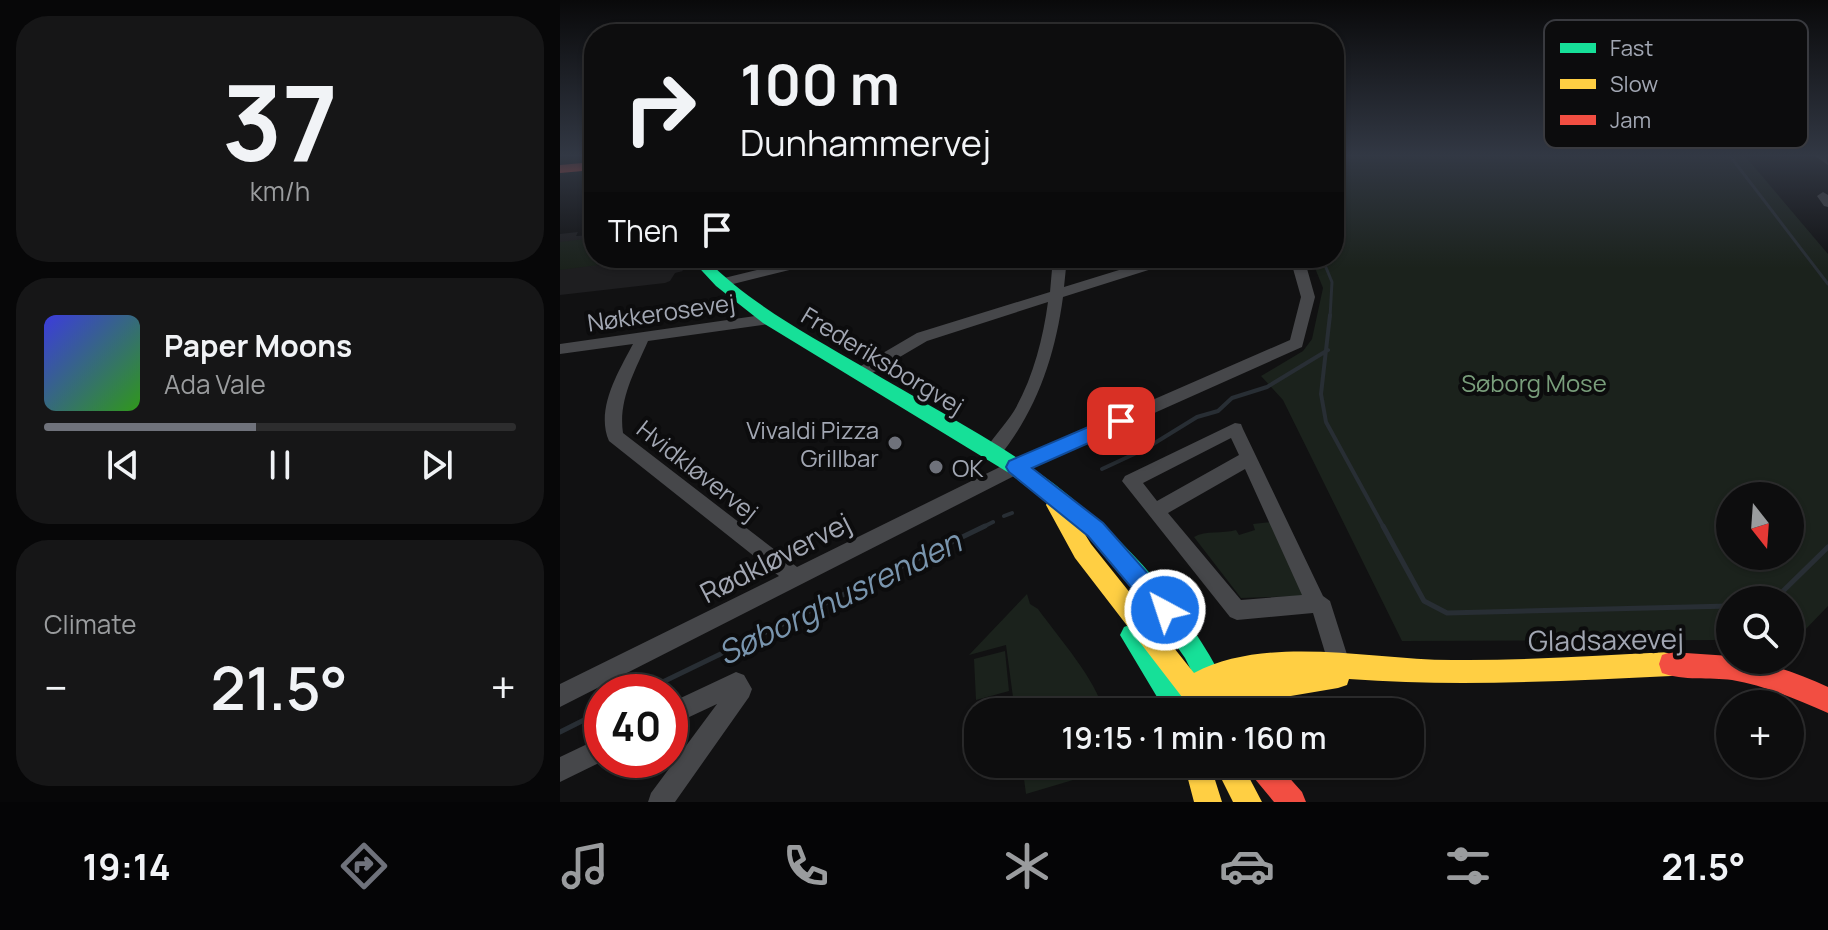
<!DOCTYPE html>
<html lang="en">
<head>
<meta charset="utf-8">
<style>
  :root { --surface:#0d0d0e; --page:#161617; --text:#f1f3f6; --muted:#9a9c9e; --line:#2d2d2e; --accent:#6f727b }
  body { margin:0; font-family:Manrope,sans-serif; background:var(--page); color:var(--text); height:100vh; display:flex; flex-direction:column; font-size:30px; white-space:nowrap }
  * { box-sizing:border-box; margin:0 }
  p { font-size:26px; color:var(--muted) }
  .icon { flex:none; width:44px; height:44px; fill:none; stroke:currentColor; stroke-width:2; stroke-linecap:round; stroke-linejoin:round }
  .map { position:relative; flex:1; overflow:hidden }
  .side { display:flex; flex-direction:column; gap:16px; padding:16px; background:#070708; width:560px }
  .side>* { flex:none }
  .banner { position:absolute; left:24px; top:24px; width:760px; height:244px; border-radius:32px; box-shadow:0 2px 6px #0004,0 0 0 2px var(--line); background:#0d0d0e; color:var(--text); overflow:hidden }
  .needle { width:52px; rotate:163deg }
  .controls { position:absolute; left:1156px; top:482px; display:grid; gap:16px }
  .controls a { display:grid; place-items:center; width:88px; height:88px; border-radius:50%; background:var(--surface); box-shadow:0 2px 6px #0004,0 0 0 2px var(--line); font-size:40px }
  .speed { position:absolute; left:24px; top:674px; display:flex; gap:16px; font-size:40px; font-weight:700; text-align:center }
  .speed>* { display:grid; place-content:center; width:104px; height:104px; border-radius:50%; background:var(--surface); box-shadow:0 2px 6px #0004,0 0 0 2px var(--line); line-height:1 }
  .speed .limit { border:12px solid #d22; background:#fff; color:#111 }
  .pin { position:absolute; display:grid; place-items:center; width:68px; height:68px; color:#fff; margin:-34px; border-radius:16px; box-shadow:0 4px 12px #0006 }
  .me { position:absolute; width:88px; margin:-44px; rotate:320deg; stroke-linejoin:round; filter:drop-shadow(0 0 6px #0008) }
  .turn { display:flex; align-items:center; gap:28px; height:168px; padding:0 24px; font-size:36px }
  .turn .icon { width:104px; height:104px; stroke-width:2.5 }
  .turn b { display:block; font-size:56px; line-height:68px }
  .then { display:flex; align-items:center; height:76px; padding:0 24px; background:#0003; gap:16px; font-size:30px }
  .big { font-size:60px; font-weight:600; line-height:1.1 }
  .side .card { flex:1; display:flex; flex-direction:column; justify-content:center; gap:12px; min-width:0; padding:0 28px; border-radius:32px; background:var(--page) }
  .side .dial { align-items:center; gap:0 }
  .dial b { font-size:104px; line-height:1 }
  .song { display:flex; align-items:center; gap:24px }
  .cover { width:96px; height:96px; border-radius:12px; background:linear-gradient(135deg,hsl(240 70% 55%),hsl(110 70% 35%)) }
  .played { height:8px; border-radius:4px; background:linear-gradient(90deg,var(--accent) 45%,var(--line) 45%) }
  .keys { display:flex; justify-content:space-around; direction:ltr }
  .heat { display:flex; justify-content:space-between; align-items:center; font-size:44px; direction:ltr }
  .trip { position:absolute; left:404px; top:698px; width:460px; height:80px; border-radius:32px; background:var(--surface); box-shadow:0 2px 6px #0004,0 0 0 2px var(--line); font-weight:600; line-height:80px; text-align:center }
  .dock { display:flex; height:128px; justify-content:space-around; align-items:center; background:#050506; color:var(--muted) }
  .dock .icon { width:56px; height:56px }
  .dock .active { color:var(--accent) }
  .dock b { font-size:36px; color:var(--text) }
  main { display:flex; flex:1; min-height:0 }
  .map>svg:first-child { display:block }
  .built { fill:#1e1e20 }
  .green { fill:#1b221c; fill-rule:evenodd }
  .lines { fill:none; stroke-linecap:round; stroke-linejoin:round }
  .stream-far2 { stroke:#282e34; stroke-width:3 }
  .stream-far1 { stroke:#282e34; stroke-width:4 }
  .stream { stroke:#282e34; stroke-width:5 }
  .street { fill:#46474a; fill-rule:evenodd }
  .fast { fill:#16e098; fill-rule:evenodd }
  .slow { fill:#ffcf43; fill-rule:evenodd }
  .jam { fill:#f24e42; fill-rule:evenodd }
  .route { fill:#1a73e8; stroke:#114b97; stroke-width:2 }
  .poi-dot { fill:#6f727b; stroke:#0c0c0d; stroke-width:3 }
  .labels { text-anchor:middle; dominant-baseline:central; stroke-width:8; stroke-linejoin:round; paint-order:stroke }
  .street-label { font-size:24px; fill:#a2a7b3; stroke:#0c0c0d }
  .park-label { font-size:24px; fill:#799e7b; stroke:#0c0c0d }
  .poi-label { font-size:24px; fill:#a2a7b3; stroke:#0c0c0d; text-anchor:end }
  .near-street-label { font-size:28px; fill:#a2a7b3; stroke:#0c0c0d }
  .near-water-label { font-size:32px; font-style:italic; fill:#7995ae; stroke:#0c0c0d }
  .key { fill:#0c0c0d; stroke:#393a3f; stroke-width:2 }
  .key-label { font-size:22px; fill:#a2a7b3 }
</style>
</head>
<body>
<main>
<section class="side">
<div class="card dial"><b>37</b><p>km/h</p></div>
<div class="card">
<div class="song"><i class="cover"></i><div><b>Paper Moons</b><p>Ada Vale</p></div></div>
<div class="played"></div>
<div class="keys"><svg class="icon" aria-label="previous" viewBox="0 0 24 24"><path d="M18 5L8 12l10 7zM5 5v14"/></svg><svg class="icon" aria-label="pause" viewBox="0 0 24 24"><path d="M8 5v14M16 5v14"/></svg><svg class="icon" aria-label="next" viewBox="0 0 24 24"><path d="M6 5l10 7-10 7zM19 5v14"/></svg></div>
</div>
<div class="card"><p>Climate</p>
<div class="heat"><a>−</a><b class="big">21.5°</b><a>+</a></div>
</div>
</section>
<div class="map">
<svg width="1268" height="802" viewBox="0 0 1268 802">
  <rect width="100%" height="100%" fill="#111112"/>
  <path class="built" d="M18 232 16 236 34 235V258H114L123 271 115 273 110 281 105 283 0 295V234Z"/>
  <path class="green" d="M774 156H1185L1268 254V606L1243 632 1230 633V600H1170V640L842 641 723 400 701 376 743 351 752 339 763 288 751 258H774ZM1170 496H1230V556H1170Z
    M34 238V258H57L54 263 0 270V242Z
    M711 522 744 596 681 598 634 537C646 530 662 534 676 530L679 535 695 530 693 524Z
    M467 594 470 604 478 609C498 637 536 679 544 712H455L446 645 409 655Z
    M445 651 449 691 416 700 414 659Z
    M462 764H548L540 772 466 794Z"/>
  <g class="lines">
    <path class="stream-far2" d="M1170 156 1268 284
      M762 258 772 282 770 317"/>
    <path class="stream-far1" d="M770 315 761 394 766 422 824 528
      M542 469 585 449 637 417 658 411 672 398 707 387 768 350
      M444 516 452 513
      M421 528 433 522"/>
    <path class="stream" d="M823 526 864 601 887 613 1170 606
      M1205 600 1217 597 1268 547
      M82 692 425 526
      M0 732 42 711"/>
    <path class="street" d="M1255 156H1266L1268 165Z
      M1263 192 1268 195V207L1264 206 1257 196Z
      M245 258H268L266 261 161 287 154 283 156 280Z
      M493 258H507L504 287 598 258H619L617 261 503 297C495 356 477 410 439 457H427L424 452C433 437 445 425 454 411 473 378 483 339 488 302L367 341 304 378H294L291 374 294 370 357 333 490 292Z
      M730 258H744L755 297 742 347 462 472 0 707V684L219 576 49 441C35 409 59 371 73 344L0 354V344L209 314 214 316 216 319 209 324 88 341C75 371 58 400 63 433L237 567 450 462 730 340 741 297Z
      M675 423 681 424 683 429 763 596 770 601 790 664 787 672 779 675 771 672 753 613 677 620 670 617 562 481 565 476ZM671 438 679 455 597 501 583 483ZM685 469 742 595 681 600 608 513Z
      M176 672 184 675 192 689 189 697 115 802H88L91 793 157 704 110 726V703Z
      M42 737V760H45L0 782V757Z"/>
    <path class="fast" d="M130 258H145C191 305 249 335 305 368 357 399 412 428 462 461 553 522 636 611 678 712H652L625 658 597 618 528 535 449 473 203 323 156 286Z
      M572 624C594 632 623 689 633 712H606L560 635 564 627Z"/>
    <path class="slow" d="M496 496 503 499 531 544 634 673C708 634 812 660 892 660 965 661 1038 655 1111 652L1120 655 1123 664 1120 673 1111 676C1003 681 897 687 789 679L787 685 778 688 659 708 655 712H629L622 697 515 558 486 505 489 499Z
      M624 764H650L662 802H634Z
      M654 764H682L702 802H673Z"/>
    <path class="jam" d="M34 162V170L0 173V165Z
      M1111 652 1170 656V660C1205 660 1237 673 1268 687V713C1236 699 1206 686 1172 680 1150 677 1123 681 1102 673L1099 664 1102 655Z
      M686 764H717L742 792 746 802H714L690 773Z"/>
  </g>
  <linearGradient id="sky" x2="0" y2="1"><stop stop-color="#09090a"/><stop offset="0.58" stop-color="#323844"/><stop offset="1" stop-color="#323844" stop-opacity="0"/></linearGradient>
  <rect width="1268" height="268" fill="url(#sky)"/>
  <path class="route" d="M561 413 570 421 567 426 472 468 543 523 613 602 616 610 613 618 605 621 597 618 528 536 449 472 446 467 449 461Z"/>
  <g class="poi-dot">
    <circle cx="335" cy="443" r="8"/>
    <circle cx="376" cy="467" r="8"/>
  </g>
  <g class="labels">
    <g class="street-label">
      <text transform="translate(101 312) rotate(-8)">Nøkkerosevej</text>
      <text transform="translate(323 360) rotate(31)">Frederiksborgvej</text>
      <text transform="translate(138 470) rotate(38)">Hvidkløvervej</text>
    </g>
    <g class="park-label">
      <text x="974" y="382">Søborg Mose</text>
    </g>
    <g class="poi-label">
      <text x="319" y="429">Vivaldi Pizza<tspan x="319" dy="28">Grillbar</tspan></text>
      <text x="392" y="467" text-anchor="start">OK</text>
    </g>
    <g class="near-street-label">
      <text transform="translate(215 557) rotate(-27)">Rødkløvervej</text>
      <text transform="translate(1046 639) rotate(-1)">Gladsaxevej</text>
    </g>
    <g class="near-water-label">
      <text transform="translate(279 597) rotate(-26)">Søborghusrenden</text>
    </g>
  </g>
  <rect x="984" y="20" width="264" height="128" rx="12" class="key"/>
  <rect x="1000" y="43" width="36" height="10" fill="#16e098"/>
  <rect x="1000" y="79" width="36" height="10" fill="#ffcf43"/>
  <rect x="1000" y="115" width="36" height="10" fill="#f24e42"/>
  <g class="key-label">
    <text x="1050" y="56">Fast</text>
    <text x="1050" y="92">Slow</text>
    <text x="1050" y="128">Jam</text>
  </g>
</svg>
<div class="controls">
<a><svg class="needle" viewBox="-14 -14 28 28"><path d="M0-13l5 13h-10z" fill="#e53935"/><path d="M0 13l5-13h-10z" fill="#9a9c9e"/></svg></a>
<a><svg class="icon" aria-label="search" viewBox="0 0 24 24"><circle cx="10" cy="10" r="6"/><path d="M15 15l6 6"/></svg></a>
<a>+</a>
</div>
<div class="speed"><div class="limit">40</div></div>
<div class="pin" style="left:561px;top:421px;background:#d93025"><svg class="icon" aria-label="arrive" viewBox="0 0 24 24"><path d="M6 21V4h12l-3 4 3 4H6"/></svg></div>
<svg class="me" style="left:605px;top:610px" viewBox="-20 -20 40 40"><circle r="17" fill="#1a73e8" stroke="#fff" stroke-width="3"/><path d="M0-11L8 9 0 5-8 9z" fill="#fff"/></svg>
<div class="trip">19:15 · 1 min · 160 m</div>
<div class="banner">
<div class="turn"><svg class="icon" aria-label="right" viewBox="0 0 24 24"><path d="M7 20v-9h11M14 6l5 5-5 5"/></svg><div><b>100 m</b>Dunhammervej</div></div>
<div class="then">Then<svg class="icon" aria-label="arrive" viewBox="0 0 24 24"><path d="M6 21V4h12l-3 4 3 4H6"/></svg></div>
</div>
</div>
</main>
<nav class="dock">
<b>19:14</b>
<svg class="icon active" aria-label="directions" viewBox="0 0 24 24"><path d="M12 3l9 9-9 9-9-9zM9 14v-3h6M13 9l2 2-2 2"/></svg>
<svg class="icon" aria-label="music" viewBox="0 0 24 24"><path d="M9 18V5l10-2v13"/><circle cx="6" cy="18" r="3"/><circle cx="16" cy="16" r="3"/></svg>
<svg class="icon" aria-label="phone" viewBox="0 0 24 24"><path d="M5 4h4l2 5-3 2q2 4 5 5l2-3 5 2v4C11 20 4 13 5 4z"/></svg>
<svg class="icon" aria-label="climate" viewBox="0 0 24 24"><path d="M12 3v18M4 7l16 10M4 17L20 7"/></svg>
<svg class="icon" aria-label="car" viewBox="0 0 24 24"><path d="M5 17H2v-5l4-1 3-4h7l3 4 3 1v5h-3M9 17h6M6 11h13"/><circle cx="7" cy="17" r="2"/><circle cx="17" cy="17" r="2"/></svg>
<svg class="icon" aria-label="filters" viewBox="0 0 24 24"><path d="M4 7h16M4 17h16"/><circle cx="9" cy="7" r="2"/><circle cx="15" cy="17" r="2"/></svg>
<b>21.5°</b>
</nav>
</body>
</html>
